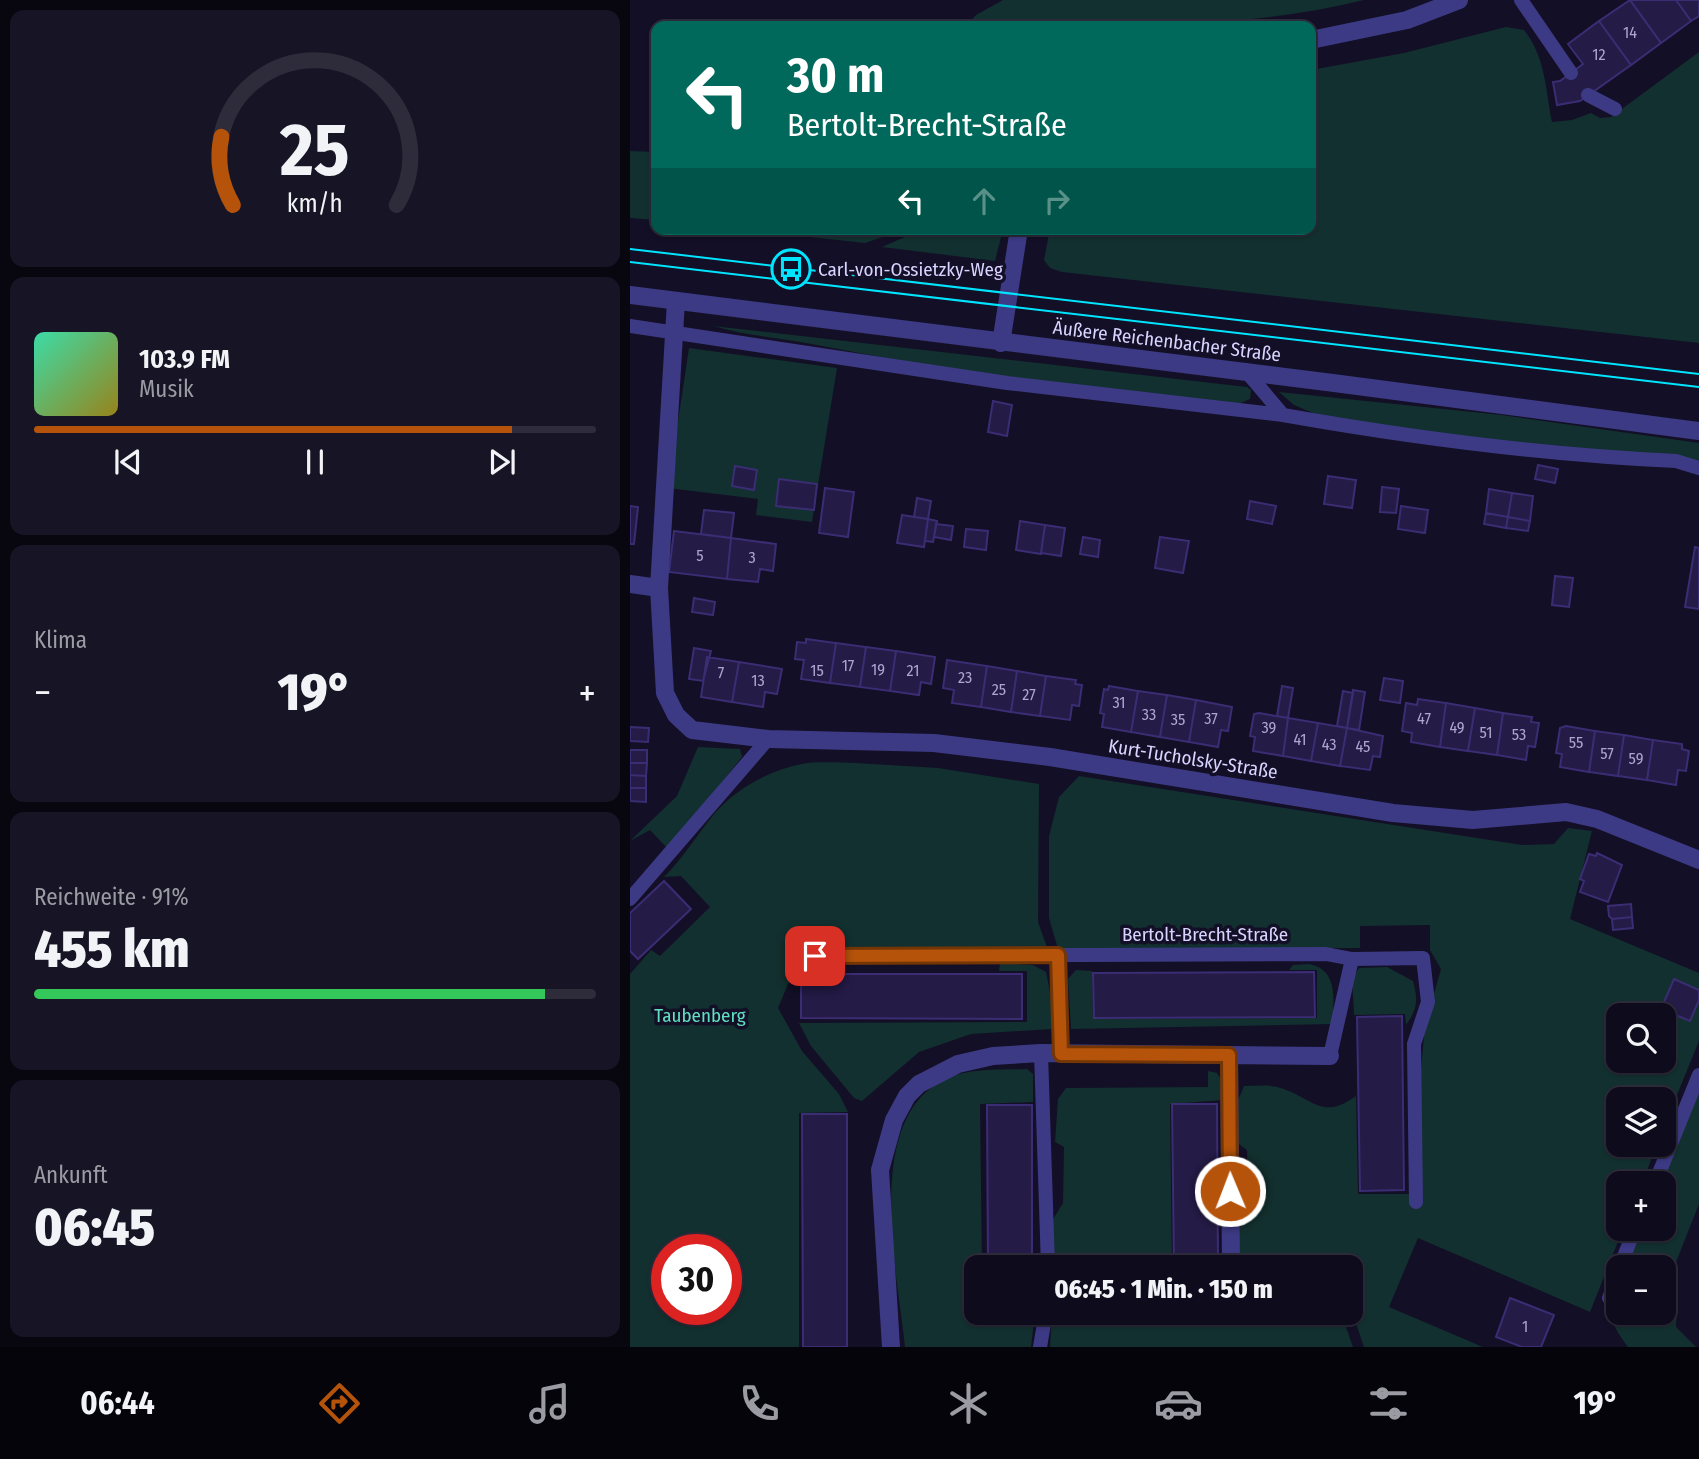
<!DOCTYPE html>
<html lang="de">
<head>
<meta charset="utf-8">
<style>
  :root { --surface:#0e0b1c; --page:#171425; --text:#f1f3f6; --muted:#9b9ba3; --line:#2e2b3b; --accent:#b45309 }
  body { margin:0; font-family:"Fira Sans Condensed",sans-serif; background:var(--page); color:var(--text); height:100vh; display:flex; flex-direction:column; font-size:26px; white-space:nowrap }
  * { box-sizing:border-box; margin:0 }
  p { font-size:23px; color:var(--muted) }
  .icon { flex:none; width:38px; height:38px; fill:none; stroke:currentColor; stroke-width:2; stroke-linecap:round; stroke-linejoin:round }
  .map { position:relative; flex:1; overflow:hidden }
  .details { display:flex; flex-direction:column; gap:10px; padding:10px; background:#08060f; width:630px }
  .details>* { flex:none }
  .guide { position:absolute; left:21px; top:21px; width:665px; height:214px; border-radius:14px; box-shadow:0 2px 5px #0004,0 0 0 2px var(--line); background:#00695c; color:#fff; overflow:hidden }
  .fabs { position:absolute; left:976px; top:1003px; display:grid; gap:14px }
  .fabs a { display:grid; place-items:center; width:70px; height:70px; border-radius:14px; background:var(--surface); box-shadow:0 2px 5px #0004,0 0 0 2px var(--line); font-size:35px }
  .speed { position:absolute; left:21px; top:1234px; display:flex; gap:14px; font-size:35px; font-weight:700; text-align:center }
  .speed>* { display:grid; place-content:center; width:91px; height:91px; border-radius:50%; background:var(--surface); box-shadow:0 2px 5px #0004,0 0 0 2px var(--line); line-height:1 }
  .speed .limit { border:10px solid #d22; background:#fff; color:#111 }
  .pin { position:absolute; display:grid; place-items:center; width:60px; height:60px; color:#fff; margin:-30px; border-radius:14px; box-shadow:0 4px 10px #0006 }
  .me { position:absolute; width:77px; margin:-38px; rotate:359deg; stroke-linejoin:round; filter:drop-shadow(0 0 5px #0008) }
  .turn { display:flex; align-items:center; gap:24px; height:147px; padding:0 21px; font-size:32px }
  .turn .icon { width:91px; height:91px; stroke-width:2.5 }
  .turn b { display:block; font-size:49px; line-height:60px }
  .lanes { display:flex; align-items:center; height:66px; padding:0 21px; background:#0003; justify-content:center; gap:35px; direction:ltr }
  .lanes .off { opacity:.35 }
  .big { font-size:52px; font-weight:800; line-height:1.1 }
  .details .tile { flex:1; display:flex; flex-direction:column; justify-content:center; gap:10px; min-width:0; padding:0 24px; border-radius:14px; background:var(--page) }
  .details .dial { align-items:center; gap:0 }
  .dial svg { height:182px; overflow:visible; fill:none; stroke:var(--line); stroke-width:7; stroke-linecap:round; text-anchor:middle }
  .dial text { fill:var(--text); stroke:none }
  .song { display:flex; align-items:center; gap:21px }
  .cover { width:84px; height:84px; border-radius:10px; background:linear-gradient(135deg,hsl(160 70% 55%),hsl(50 70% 35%)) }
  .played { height:7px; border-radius:4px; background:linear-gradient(90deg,var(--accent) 85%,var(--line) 85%) }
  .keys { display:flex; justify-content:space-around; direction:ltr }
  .heat { display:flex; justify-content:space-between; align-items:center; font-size:38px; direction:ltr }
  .charge { height:10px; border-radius:5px; background:linear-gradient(90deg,#34c759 91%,var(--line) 0) }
  .trip { position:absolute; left:334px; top:1255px; width:399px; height:70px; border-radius:14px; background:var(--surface); box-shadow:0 2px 5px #0004,0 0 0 2px var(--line); font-weight:800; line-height:70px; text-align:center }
  .tab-bar { display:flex; height:112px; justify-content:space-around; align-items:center; background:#06040b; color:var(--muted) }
  .tab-bar .icon { width:49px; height:49px }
  .tab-bar .active { color:var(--accent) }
  .tab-bar b { font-size:32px; color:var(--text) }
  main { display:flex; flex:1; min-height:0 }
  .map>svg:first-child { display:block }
  .green { fill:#12302f; fill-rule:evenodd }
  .building { fill:#241b47; stroke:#3b2d73; stroke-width:2 }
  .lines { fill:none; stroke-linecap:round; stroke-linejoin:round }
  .service { stroke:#3d3a85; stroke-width:14 }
  .minor { stroke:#3d3a85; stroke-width:18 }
  .tertiary { stroke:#3d3a85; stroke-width:18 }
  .tram { stroke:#00e5ff; stroke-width:2 }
  .route-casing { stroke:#753606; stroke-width:18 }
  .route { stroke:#b45309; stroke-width:12 }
  .labels { text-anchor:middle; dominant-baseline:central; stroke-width:7; stroke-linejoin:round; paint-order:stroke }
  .number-label { font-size:16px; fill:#aca6d1 }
  .poi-label { font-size:19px; fill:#d9d4ff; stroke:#130f26; text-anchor:start }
  .street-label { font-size:19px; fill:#d9d4ff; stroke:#130f26 }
  .park-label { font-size:19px; fill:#5fe0c0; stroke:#130f26 }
</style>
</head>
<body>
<main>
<section class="details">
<div class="tile dial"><svg viewBox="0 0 100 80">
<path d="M14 69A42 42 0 1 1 86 69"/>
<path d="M14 69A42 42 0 0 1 9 39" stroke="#b45309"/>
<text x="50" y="56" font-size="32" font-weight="700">25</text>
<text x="50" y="72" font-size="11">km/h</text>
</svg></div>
<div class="tile">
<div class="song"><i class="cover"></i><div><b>103.9 FM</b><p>Musik</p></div></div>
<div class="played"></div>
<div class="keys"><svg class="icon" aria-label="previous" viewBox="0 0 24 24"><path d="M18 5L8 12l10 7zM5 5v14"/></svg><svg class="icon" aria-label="pause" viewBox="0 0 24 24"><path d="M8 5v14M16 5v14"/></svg><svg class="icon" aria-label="next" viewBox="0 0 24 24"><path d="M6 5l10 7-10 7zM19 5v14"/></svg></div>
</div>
<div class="tile"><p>Klima</p>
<div class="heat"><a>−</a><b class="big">19°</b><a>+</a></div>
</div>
<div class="tile"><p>Reichweite · 91%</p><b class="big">455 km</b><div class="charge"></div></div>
<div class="tile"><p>Ankunft</p><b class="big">06:45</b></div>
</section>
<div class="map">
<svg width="1069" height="1347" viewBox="0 0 1069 1347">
  <rect width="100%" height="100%" fill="#130f26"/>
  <path class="green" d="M373 0H734C603 32 470 26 336 26L346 15Z
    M876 27 894 30C916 58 915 88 922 122L942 120 961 113 970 118 981 117 1069 52V343L432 272 420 268 414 260 420 229H681V70L774 53Z
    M0 151 26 152V220L0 218Z
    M108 229H276L235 243Z
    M293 229H373L365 261 252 247Z
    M83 326 617 387 621 390 620 399 606 405C466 389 326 373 187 345 152 338 117 336 83 326Z
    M59 348 207 368 182 522 126 515 128 499 38 488Z
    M649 392 872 415 1069 443V462L893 447 685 414 664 405Z
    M68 747 110 749 112 757 38 849 20 830 0 841 47 796Z
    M226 763 308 768 409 784 408 922 418 950 187 947 171 953 148 1008 172 1051 209 1094 218 1112 169 1113V1347H0V974L21 950 30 956 80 907 51 876 34 877C53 858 67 835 84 814 105 789 140 770 172 764 189 761 209 763 226 763ZM37 1250H96V1309H37Z
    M449 776 892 845 924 844 938 828 962 831 940 919 1069 973V1041L1034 1127V1099H989V1144L1027 1145 1012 1183H989V1228L993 1229 960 1312 788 1238 759 1307 853 1347H734L721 1309V1267H606V1219L618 1208 617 1150 606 1142V1105L614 1086C627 1086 642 1084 654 1089 684 1100 693 1120 726 1096L728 1194H779L795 1026 811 969 800 950V925L730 926V948L428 949 419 918V836L429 797ZM989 1015H1034V1060H989Z
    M370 963 403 965 416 972 422 1001V1029L341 1034 289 1052 232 1101 224 1098 181 1046 169 1023 397 1022V971H369Z
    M679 964C709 970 703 999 703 1024L441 1029 438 979 446 970 462 971 463 1019 687 1018V970H659L663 965Z
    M757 967 783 981C788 1000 788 1008 776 1025L775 1014 724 1015 722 979 729 968Z
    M397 1069 403 1074V1102L350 1104 352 1267H346V1312L405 1313 401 1347H275C268 1277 234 1127 308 1083 333 1067 368 1070 397 1069Z
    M578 1071 587 1073 595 1086 594 1100 540 1104 542 1267H422V1221L433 1203 434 1147 425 1142 428 1099 436 1088 578 1087Z
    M1069 1087V1204L1039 1280 1034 1278V1267H1009L998 1262 1011 1229 1034 1228V1183H1030Z
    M989 1287V1312H1034V1290L1048 1295 1046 1327 1066 1347H998C981 1324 976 1314 989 1287Z
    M422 1312 589 1313V1318L594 1321 609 1320 612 1313H711L723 1347H420Z"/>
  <path class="building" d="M1000 0 1031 43 1001 65 969 21Z
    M1000 0H1046L1061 21 1031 43Z
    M1046 0H1069V16L1061 21Z
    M969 21 1001 65 950 101 927 105 923 82 930 81 953 64 938 44Z
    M363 401 382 405 377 436 358 432Z
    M908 465 928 469 925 483 905 479Z
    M105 466 127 470 124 490 102 486Z
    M698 476 726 480 722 508 694 504Z
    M149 479 187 484 184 510 146 506Z
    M752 487 769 489 766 513 750 512Z
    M195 488 224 492 218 537 189 533Z
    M859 489 882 493 878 517 856 513Z
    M882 493 903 496 900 521 878 517Z
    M287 498 301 501 298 519 284 517Z
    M620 501 646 506 642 524 617 519Z
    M0 506 8 507 4 544H0Z
    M771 506 798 510 795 533 768 529Z
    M74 510 104 513 101 538 71 534Z
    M856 513 878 517 876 528 854 524Z
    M272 515 298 519 294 547 267 543Z
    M878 517 900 521 898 531 876 528Z
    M298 519 307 521 303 542 295 541Z
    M390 521 415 525 411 554 386 550Z
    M306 524 323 526 321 540 304 537Z
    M415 525 435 528 431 556 411 553Z
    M336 529 358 531 356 550 334 547Z
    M44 531 101 538 97 579 39 572Z
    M453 537 470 540 468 557 450 554Z
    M530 537 559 541 553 573 525 568Z
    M101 538 146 544 143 571 130 569 128 582 97 579Z
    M1065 547 1069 548V609L1055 607Z
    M925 576 943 578 939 607 922 605Z
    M64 598 85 602 83 615 62 612Z
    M176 639 206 643 200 683 171 679 174 660 165 659 167 642 176 643Z
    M206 643 236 647 230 687 200 683Z
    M236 647 266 651 260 691 230 687Z
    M64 648 81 651 73 681 59 679Z
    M266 651 305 657 301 684 291 682 289 695 260 691Z
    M77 657 109 662 102 702 71 697Z
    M317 660 357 666 351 707 322 703 324 690 313 688Z
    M109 662 152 669 147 694 135 692 133 707 102 702Z
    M357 666 387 671 381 712 351 707Z
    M387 671 416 676 410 716 381 712Z
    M416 676 446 680 445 684 452 685 449 706 442 705 440 720 410 716Z
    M754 678 773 681 770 703 750 700Z
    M479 686 508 691 501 732 472 727 474 714 470 713 474 689 478 690Z
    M652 686 663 688 658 718 647 716Z
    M723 690 735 692 729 730 717 728Z
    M508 691 537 695 530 737 501 732Z
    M713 691 723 693 717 728 707 726Z
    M537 695 566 700 559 742 530 737Z
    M788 699 816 703 810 747 781 742 782 733 772 731 776 703 787 705Z
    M566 700 602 707 598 731 591 730 588 747 559 742Z
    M816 703 845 708 838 751 810 747Z
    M845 708 873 713 867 755 838 751Z
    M629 713 658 718 653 756 623 751 625 737 620 736 624 714Z
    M873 713 902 717 901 722 909 723 905 747 898 746 896 760 867 755Z
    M658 718 688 723 681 761 653 756Z
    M688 723 717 728 710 766 681 761Z
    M936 726 965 731 959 772 930 767 932 754 926 753 930 728Z
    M0 727 19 728 18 742 0 741Z
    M717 728 753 736 750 757 743 756 740 770 710 766Z
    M965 731 994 735 988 776 959 772Z
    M994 735 1023 740 1017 780 988 776Z
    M1023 740 1052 744V749L1059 751 1056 771 1048 770 1046 785 1017 780Z
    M0 750H17V763H0Z
    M0 763H17L16 776 0 775Z
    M0 775 16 776V788H0Z
    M0 788H16V802L0 801Z
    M967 853 992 865 978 902 950 892 954 881 950 879 959 854 966 856Z
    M34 881 61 909 8 959 0 951V913Z
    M1001 904 1002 917 982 919 979 916 978 906Z
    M1002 917 1003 928 983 930 982 919Z
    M684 972 685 1017 464 1018 463 973Z
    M171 974H392V1019L171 1018Z
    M1044 979 1069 990V1000L1060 1021 1031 1009Z
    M772 1016 774 1190 730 1191 727 1017Z
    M542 1104H587L588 1267H544Z
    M357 1105H402V1267H358Z
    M172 1114H217V1347H173Z
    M880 1298 924 1315 911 1347H892L866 1337Z"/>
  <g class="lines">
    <path class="service" d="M891 0 941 73
      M958 95 985 109
      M0 326 377 383 653 415
      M615 370 653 415C783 438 914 455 1046 461L1069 468
      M0 899 138 739
      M427 955 431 1054
      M185 956 696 954 722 959 793 958 798 1002 784 1044 786 1202
      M411 1053 418 1267
      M700 1056 722 959
      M1025 1183 1069 1075
      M990 1267 1005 1228
      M979 1298 989 1272
      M410 1347 416 1312"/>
    <path class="minor" d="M681 40 777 20 829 0
      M46 301 29 588 35 693 46 715 62 730 138 739 304 743 420 757 763 813 843 820 936 812 967 819 1069 860
      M371 343 389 229
      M0 584 29 588
      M599 1055 601 1267
      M261 1347 250 1170 264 1120 277 1096 289 1084 328 1064 363 1056 411 1053 700 1056"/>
    <path class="tertiary" d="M0 295C357 339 713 383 1069 431"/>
    <path class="tram" d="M0 249 1069 374
      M0 262 1069 387"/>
  </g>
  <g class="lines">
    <g class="route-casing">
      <path id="route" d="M185 956 428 955 431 1054 599 1055 600 1191"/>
    </g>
    <use href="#route" class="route"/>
  </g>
  <defs>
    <g id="bus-ring" transform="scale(2.0125)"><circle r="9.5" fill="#130f26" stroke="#00e5ff" stroke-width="1.5"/><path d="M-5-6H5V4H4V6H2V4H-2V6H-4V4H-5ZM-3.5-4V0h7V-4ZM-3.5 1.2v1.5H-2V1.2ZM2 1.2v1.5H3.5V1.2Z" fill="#00e5ff"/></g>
  </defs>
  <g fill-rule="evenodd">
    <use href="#bus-ring" x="161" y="269"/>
  </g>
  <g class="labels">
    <g class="number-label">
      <text x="1000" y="32">14</text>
      <text x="969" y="54">12</text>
      <text x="70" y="555">5</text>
      <text x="122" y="557">3</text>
      <text x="218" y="665">17</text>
      <text x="248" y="669">19</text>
      <text x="187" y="670">15</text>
      <text x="283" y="670">21</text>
      <text x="91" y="672">7</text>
      <text x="335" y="677">23</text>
      <text x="128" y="680">13</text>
      <text x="369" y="689">25</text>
      <text x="399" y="694">27</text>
      <text x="489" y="702">31</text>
      <text x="519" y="714">33</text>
      <text x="581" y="718">37</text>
      <text x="794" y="718">47</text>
      <text x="548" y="719">35</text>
      <text x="639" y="727">39</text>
      <text x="827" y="727">49</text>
      <text x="856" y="732">51</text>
      <text x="889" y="734">53</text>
      <text x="670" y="739">41</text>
      <text x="946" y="742">55</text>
      <text x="699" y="744">43</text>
      <text x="733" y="746">45</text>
      <text x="977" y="753">57</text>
      <text x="1006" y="758">59</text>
      <text x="895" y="1326">1</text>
    </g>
    <g class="poi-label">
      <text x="188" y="269">Carl-von-Ossietzky-Weg</text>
    </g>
    <g class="street-label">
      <text transform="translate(537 341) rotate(7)">Äußere Reichenbacher Straße</text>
      <text transform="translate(563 759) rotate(9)">Kurt-Tucholsky-Straße</text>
      <text x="575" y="934">Bertolt-Brecht-Straße</text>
    </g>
    <g class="park-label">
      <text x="70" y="1015">Taubenberg</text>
    </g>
  </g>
</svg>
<div class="fabs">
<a><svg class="icon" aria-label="search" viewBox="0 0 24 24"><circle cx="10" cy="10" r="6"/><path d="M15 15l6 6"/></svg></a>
<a><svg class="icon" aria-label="layers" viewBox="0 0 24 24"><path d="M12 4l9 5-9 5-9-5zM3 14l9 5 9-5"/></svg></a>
<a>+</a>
<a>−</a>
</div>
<div class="speed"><div class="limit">30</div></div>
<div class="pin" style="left:185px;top:956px;background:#d93025"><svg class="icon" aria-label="arrive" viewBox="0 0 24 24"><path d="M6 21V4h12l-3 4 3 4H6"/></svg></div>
<svg class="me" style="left:600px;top:1191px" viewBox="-20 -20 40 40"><circle r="17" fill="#b45309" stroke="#fff" stroke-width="3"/><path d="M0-11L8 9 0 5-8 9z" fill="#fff"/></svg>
<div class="trip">06:45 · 1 Min. · 150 m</div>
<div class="guide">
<div class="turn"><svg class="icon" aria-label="left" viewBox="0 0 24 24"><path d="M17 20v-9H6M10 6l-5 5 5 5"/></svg><div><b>30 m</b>Bertolt-Brecht-Straße</div></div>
<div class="lanes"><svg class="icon" aria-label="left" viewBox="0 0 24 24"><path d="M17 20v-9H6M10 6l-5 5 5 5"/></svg><svg class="icon off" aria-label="ahead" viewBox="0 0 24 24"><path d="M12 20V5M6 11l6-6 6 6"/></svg><svg class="icon off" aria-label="right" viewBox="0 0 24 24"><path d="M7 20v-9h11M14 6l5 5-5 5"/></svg></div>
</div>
</div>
</main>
<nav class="tab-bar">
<b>06:44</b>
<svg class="icon active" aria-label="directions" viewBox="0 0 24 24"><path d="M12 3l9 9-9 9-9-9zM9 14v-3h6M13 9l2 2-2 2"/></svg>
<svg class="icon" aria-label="music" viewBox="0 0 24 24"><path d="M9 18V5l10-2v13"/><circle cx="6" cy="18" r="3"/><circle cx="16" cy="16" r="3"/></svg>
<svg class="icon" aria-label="phone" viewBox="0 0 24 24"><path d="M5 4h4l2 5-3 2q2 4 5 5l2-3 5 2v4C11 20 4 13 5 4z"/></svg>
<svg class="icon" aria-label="climate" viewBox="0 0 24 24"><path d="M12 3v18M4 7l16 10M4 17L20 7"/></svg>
<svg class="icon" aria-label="car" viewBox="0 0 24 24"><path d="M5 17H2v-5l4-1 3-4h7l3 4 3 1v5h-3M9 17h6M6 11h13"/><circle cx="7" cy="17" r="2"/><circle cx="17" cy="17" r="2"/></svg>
<svg class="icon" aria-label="filters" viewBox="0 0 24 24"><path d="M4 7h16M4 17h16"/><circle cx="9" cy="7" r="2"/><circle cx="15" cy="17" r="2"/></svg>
<b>19°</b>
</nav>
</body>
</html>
